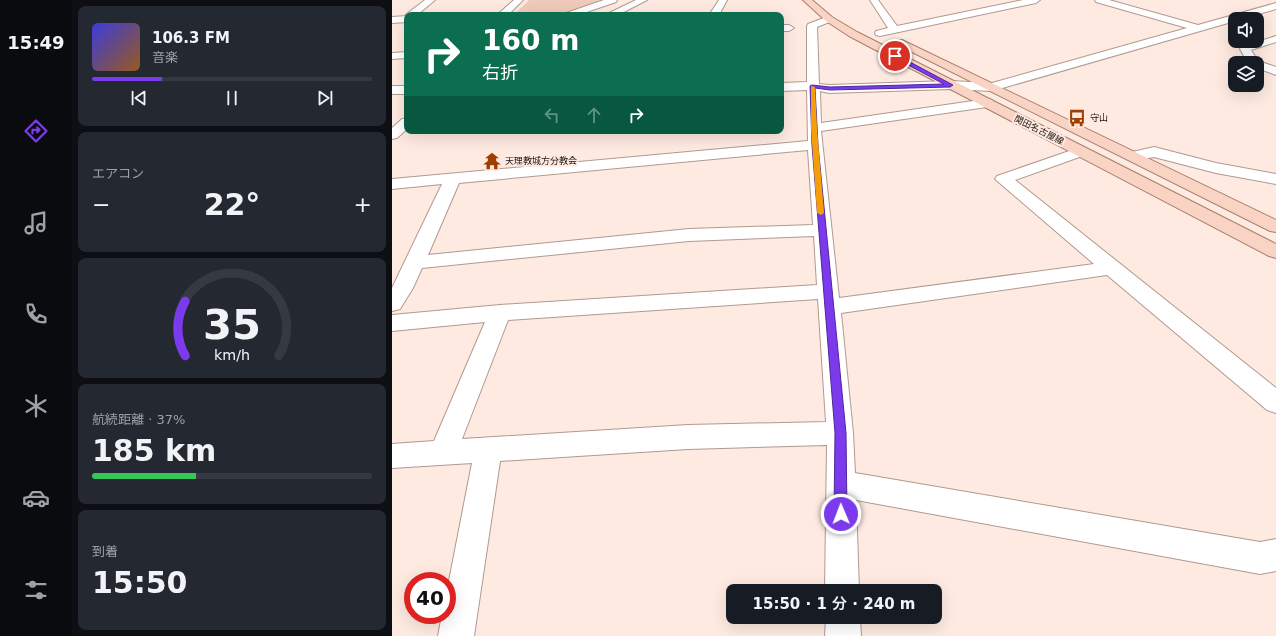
<!DOCTYPE html>
<html lang="ja">
<head>
<meta charset="utf-8">
<style>
  :root { --surface:#171b24; --page:#242831; --text:#f1f3f6; --muted:#9ea1a6; --line:#363941; --accent:#7c3aed }
  body { margin:0; font-family:"DejaVu Sans","Noto Sans JP",sans-serif; background:var(--page); color:var(--text); height:100vh; display:flex; flex-direction:column; font-size:15px; white-space:nowrap }
  * { box-sizing:border-box; margin:0 }
  p { font-size:13px; color:var(--muted) }
  .icon { flex:none; width:22px; height:22px; fill:none; stroke:currentColor; stroke-width:2; stroke-linecap:round; stroke-linejoin:round }
  .map { position:relative; flex:1; overflow:hidden }
  .details { display:flex; flex-direction:column; gap:6px; padding:6px; background:#0d0f14; width:320px }
  .details>* { flex:none }
  .top-card { position:absolute; left:12px; top:12px; width:380px; height:122px; border-radius:8px; box-shadow:0 4px 16px #0002; background:#0b6e4f; color:#fff; overflow:hidden }
  .controls { position:absolute; left:836px; top:12px; display:grid; gap:8px }
  .controls a { display:grid; place-items:center; width:36px; height:36px; border-radius:8px; background:var(--surface); box-shadow:0 4px 16px #0002; font-size:20px }
  .speed { position:absolute; left:12px; top:572px; display:flex; gap:8px; font-size:20px; font-weight:700; text-align:center }
  .speed>* { display:grid; place-content:center; width:52px; height:52px; border-radius:50%; background:var(--surface); box-shadow:0 4px 16px #0002; line-height:1 }
  .speed .limit { border:6px solid #d22; background:#fff; color:#111 }
  .pin { position:absolute; display:grid; place-items:center; width:34px; height:34px; color:#fff; margin:-17px; border:2px solid #fff; border-radius:50%; box-shadow:0 1px 4px #0007 }
  .me { position:absolute; width:44px; margin:-22px; rotate:359deg; stroke-linejoin:round; filter:drop-shadow(0 0 3px #0008) }
  .turn { display:flex; align-items:center; gap:14px; height:84px; padding:0 12px; font-size:18px }
  .turn .icon { width:52px; height:52px; stroke-width:2.5 }
  .turn b { display:block; font-size:28px; line-height:34px }
  .lanes { display:flex; align-items:center; height:38px; padding:0 12px; background:#0003; justify-content:center; gap:20px; direction:ltr }
  .lanes .off { opacity:.35 }
  .big { font-size:30px; font-weight:600; line-height:1.1 }
  .details .widget { flex:1; display:flex; flex-direction:column; justify-content:center; gap:6px; min-width:0; padding:0 14px; border-radius:8px; background:var(--page) }
  .details .dial { align-items:center; gap:0 }
  .dial svg { height:104px; overflow:visible; fill:none; stroke:var(--line); stroke-width:7; stroke-linecap:round; text-anchor:middle }
  .dial text { fill:var(--text); stroke:none }
  .song { display:flex; align-items:center; gap:12px }
  .cover { width:48px; height:48px; border-radius:6px; background:linear-gradient(135deg,hsl(240 70% 55%),hsl(30 70% 35%)) }
  .played { height:4px; border-radius:2px; background:linear-gradient(90deg,var(--accent) 25%,var(--line) 25%) }
  .keys { display:flex; justify-content:space-around; direction:ltr }
  .heat { display:flex; justify-content:space-between; align-items:center; font-size:22px; direction:ltr }
  .charge { height:6px; border-radius:3px; background:linear-gradient(90deg,#34c759 37%,var(--line) 0) }
  .trip { position:absolute; left:334px; top:584px; width:216px; height:40px; border-radius:8px; background:var(--surface); box-shadow:0 4px 16px #0002; font-weight:600; line-height:40px; text-align:center }
  main { display:flex; flex:1; min-height:0 }
  .tab-bar { display:flex; flex-direction:column; width:72px; justify-content:space-around; align-items:center; background:#090b0e; color:var(--muted) }
  .tab-bar .icon { width:28px; height:28px }
  .tab-bar .active { color:var(--accent) }
  .tab-bar b { font-size:18px; color:var(--text) }
  .map>svg:first-child { display:block }
  .green { fill:#efcaba }
  .lines { fill:none; stroke-linecap:round; stroke-linejoin:round }
  .minor-casing { stroke:#b1998f; stroke-width:2 }
  .major-casing { stroke:#a97e6b; stroke-width:2 }
  .minor { fill:#fff; fill-rule:evenodd }
  .major { fill:#f9d4c4; fill-rule:evenodd }
  .route { fill:#7c3aed; stroke:#51269a }
  .slow { fill:#f59e0b }
  .labels { text-anchor:middle; dominant-baseline:central; stroke-width:4; stroke-linejoin:round; paint-order:stroke }
  .far-poi-label { font-size:9px; fill:#1c1410; stroke:#feeae1; text-anchor:start }
  .far-street-label { font-size:9px; fill:#1c1410; stroke:#feeae1 }
</style>
</head>
<body>
<main>
<nav class="tab-bar">
<b>15:49</b>
<svg class="icon active" aria-label="directions" viewBox="0 0 24 24"><path d="M12 3l9 9-9 9-9-9zM9 14v-3h6M13 9l2 2-2 2"/></svg>
<svg class="icon" aria-label="music" viewBox="0 0 24 24"><path d="M9 18V5l10-2v13"/><circle cx="6" cy="18" r="3"/><circle cx="16" cy="16" r="3"/></svg>
<svg class="icon" aria-label="phone" viewBox="0 0 24 24"><path d="M5 4h4l2 5-3 2q2 4 5 5l2-3 5 2v4C11 20 4 13 5 4z"/></svg>
<svg class="icon" aria-label="climate" viewBox="0 0 24 24"><path d="M12 3v18M4 7l16 10M4 17L20 7"/></svg>
<svg class="icon" aria-label="car" viewBox="0 0 24 24"><path d="M5 17H2v-5l4-1 3-4h7l3 4 3 1v5h-3M9 17h6M6 11h13"/><circle cx="7" cy="17" r="2"/><circle cx="17" cy="17" r="2"/></svg>
<svg class="icon" aria-label="filters" viewBox="0 0 24 24"><path d="M4 7h16M4 17h16"/><circle cx="9" cy="7" r="2"/><circle cx="15" cy="17" r="2"/></svg>
</nav>
<section class="details">
<div class="widget">
<div class="song"><i class="cover"></i><div><b>106.3 FM</b><p>音楽</p></div></div>
<div class="played"></div>
<div class="keys"><svg class="icon" aria-label="previous" viewBox="0 0 24 24"><path d="M18 5L8 12l10 7zM5 5v14"/></svg><svg class="icon" aria-label="pause" viewBox="0 0 24 24"><path d="M8 5v14M16 5v14"/></svg><svg class="icon" aria-label="next" viewBox="0 0 24 24"><path d="M6 5l10 7-10 7zM19 5v14"/></svg></div>
</div>
<div class="widget"><p>エアコン</p>
<div class="heat"><a>−</a><b class="big">22°</b><a>+</a></div>
</div>
<div class="widget dial"><svg viewBox="0 0 100 80">
<path d="M14 69A42 42 0 1 1 86 69"/>
<path d="M14 69A42 42 0 0 1 14 27" stroke="#7c3aed"/>
<text x="50" y="56" font-size="32" font-weight="700">35</text>
<text x="50" y="72" font-size="11">km/h</text>
</svg></div>
<div class="widget"><p>航続距離 · 37%</p><b class="big">185 km</b><div class="charge"></div></div>
<div class="widget"><p>到着</p><b class="big">15:50</b></div>
</section>
<div class="map">
<svg width="884" height="636" viewBox="0 0 884 636">
  <rect width="100%" height="100%" fill="#feeae1"/>
  <path class="green" d="M137 0H213L200 7 170 15 123 14Z"/>
  <g class="lines">
    <g class="minor-casing">
      <path id="minor" d="M33 0H43L25 15H15V22L0 23V17L15 16 14 15 16 13Z
        M122 0H131L116 15H105Z
        M212 0H225L224 2 186 15H172L174 13Z
        M244 0H255L226 15H213Z
        M327 0H335L327 15H317Z
        M478 0H486L505 26 631 0H648L644 3 488 36 484 35 483 33 484 31 496 28Z
        M703 0H717L806 25 884 3V9L849 19H843V21L600 91 558 89 437 93 428 91 429 123 595 99 600 100 602 103 600 106 595 107 429 131 447 298 702 264 603 179 605 176 683 149 688 147 693 149 696 152 693 155 623 180 884 388V413L875 410 715 275 449 313 461 433 463 473 868 542 884 539V571L868 574 464 500 467 591H433L435 445 296 449 108 461 82 636H46L50 615H55V591L80 463 0 468V444L42 441 93 322 0 331V315L108 305 425 285 422 236 297 241 30 268 21 288 8 309 0 311V288L50 184 0 189V179L416 141 415 90 389 91V83L415 82V26L416 24 437 16 442 19 440 21 425 27 427 84 437 85 558 81 600 83 795 28 704 2ZM416 150 421 225 297 229 36 255 67 183ZM426 299 434 422 296 425 70 439 116 320Z
        M389 25H397L402 28 397 31H389Z
        M884 36V42L859 50 866 61 884 67V75L865 68V63H856L848 49 849 47Z
        M15 52V58L0 59V53Z
        M0 86H15V94H0Z
        M15 118V129L5 138 0 139V128L10 119Z
        M762 147 824 163 884 174V184L824 173 762 157 741 161 736 159 733 156 736 153Z
        M434 617H468L469 636H433Z"/>
    </g>
    <g class="major-casing">
      <path id="major" d="M411 0H420L440 17 465 32 884 244V258L877 256 457 36 434 21Z
        M510 40 884 220V232L878 231 506 45 505 43 506 41Z"/>
    </g>
    <use href="#minor" class="minor"/>
    <use href="#major" class="major"/>
  </g>
  <path class="route" d="M503 54 561 85 558 87 438 90 423 88 426 145 454 433 455 514 453 518 449 520 444 518 442 514 443 433 420 145 418 86 420 85 438 87 552 84 501 57Z"/>
  <path class="slow" d="M419 86 423 87 425 128 432 213 429 215 425 213 419 128Z"/>
  <defs>
    <g id="bus-bare" transform="scale(1.38)"><path d="M-5-6H5V4H4V6H2V4H-2V6H-4V4H-5ZM-3.5-4V0h7V-4ZM-3.5 1.2v1.5H-2V1.2ZM2 1.2v1.5H3.5V1.2Z" fill="#a03e00" stroke="#feeae1" stroke-width="2.5" paint-order="stroke"/></g>
    <g id="temple-bare" transform="scale(1.38)"><path d="M0-6L5-2H3V0L6.5 2.5H4V6H1.5V3h-3V6H-4V2.5H-6.5L-3 0V-2H-5Z" fill="#a03e00" stroke="#feeae1" stroke-width="2.5" paint-order="stroke"/></g>
  </defs>
  <g fill-rule="evenodd">
    <use href="#bus-bare" x="685" y="118"/>
    <use href="#temple-bare" x="100" y="161"/>
  </g>
  <g class="labels">
    <g class="far-poi-label">
      <text x="698" y="118">守山</text>
      <text x="113" y="161">天理教城方分教会</text>
    </g>
    <g class="far-street-label">
      <text transform="translate(647 130) rotate(27)">関田名古屋線</text>
    </g>
  </g>
</svg>
<div class="controls">
<a><svg class="icon" aria-label="sound" viewBox="0 0 24 24"><path d="M4 9h4l5-4v14l-5-4H4zM17 9q2 3 0 6"/></svg></a>
<a><svg class="icon" aria-label="layers" viewBox="0 0 24 24"><path d="M12 4l9 5-9 5-9-5zM3 14l9 5 9-5"/></svg></a>
</div>
<div class="speed"><div class="limit">40</div></div>
<div class="pin" style="left:503px;top:56px;background:#d93025"><svg class="icon" aria-label="arrive" viewBox="0 0 24 24"><path d="M6 21V4h12l-3 4 3 4H6"/></svg></div>
<svg class="me" style="left:449px;top:514px" viewBox="-20 -20 40 40"><circle r="17" fill="#7c3aed" stroke="#fff" stroke-width="3"/><path d="M0-11L8 9 0 5-8 9z" fill="#fff"/></svg>
<div class="trip">15:50 · 1 分 · 240 m</div>
<div class="top-card">
<div class="turn"><svg class="icon" aria-label="right" viewBox="0 0 24 24"><path d="M7 20v-9h11M14 6l5 5-5 5"/></svg><div><b>160 m</b>右折</div></div>
<div class="lanes"><svg class="icon off" aria-label="left" viewBox="0 0 24 24"><path d="M17 20v-9H6M10 6l-5 5 5 5"/></svg><svg class="icon off" aria-label="ahead" viewBox="0 0 24 24"><path d="M12 20V5M6 11l6-6 6 6"/></svg><svg class="icon" aria-label="right" viewBox="0 0 24 24"><path d="M7 20v-9h11M14 6l5 5-5 5"/></svg></div>
</div>
</div>
</main>
</body>
</html>
